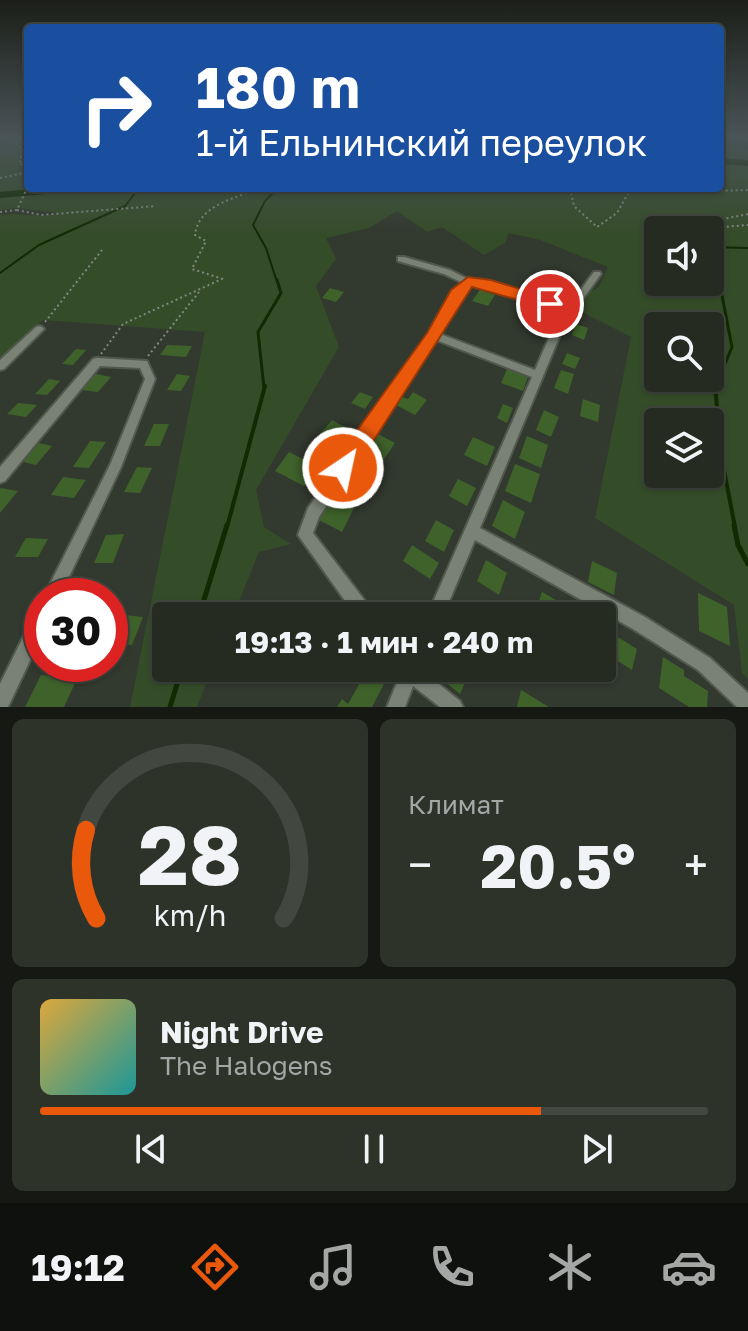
<!DOCTYPE html>
<html lang="ru">
<head>
<meta charset="utf-8">
<style>
  :root { --surface:#262b22; --page:#2e332a; --text:#f1f3f6; --muted:#a4a7a5; --line:#424740; --accent:#ea580c }
  body { margin:0; font-family:"Golos Text",sans-serif; background:var(--page); color:var(--text); height:100vh; display:flex; flex-direction:column; font-size:30px; white-space:nowrap }
  * { box-sizing:border-box; margin:0 }
  p { font-size:26px; color:var(--muted) }
  .icon { flex:none; width:44px; height:44px; fill:none; stroke:currentColor; stroke-width:2; stroke-linecap:round; stroke-linejoin:round }
  .map { position:relative; height:707px; overflow:hidden }
  .panel { display:flex; flex-direction:column; gap:12px; padding:12px; background:#151813; flex:1 }
  .panel>* { flex:none }
  .top-card { position:absolute; left:24px; top:24px; width:700px; height:168px; border-radius:8px; box-shadow:0 2px 6px #0004,0 0 0 2px var(--line); background:#1a4fa0; color:#fff; overflow:hidden }
  .buttons { position:absolute; left:644px; top:216px; display:grid; gap:16px }
  .buttons a { display:grid; place-items:center; width:80px; height:80px; border-radius:8px; background:var(--surface); box-shadow:0 2px 6px #0004,0 0 0 2px var(--line); font-size:40px }
  .speed { position:absolute; left:24px; top:578px; display:flex; gap:16px; font-size:40px; font-weight:700; text-align:center }
  .speed>* { display:grid; place-content:center; width:104px; height:104px; border-radius:50%; background:var(--surface); box-shadow:0 2px 6px #0004,0 0 0 2px var(--line); line-height:1 }
  .speed .limit { border:12px solid #d22; background:#fff; color:#111 }
  .pin { position:absolute; display:grid; place-items:center; width:68px; height:68px; color:#fff; margin:-34px; border:4px solid #fff; border-radius:50%; box-shadow:0 2px 8px #0007 }
  .me { position:absolute; width:88px; margin:-44px; rotate:34deg; stroke-linejoin:round; filter:drop-shadow(0 0 6px #0008) }
  .turn { display:flex; align-items:center; gap:28px; height:168px; padding:0 40px; font-size:36px }
  .turn .icon { width:104px; height:104px; stroke-width:2.5 }
  .turn b { display:block; font-size:56px; line-height:68px }
  .big { font-size:60px; font-weight:700; line-height:1.1 }
  .panel .card { flex:1; display:flex; flex-direction:column; justify-content:center; gap:12px; min-width:0; padding:0 28px; border-radius:12px; background:var(--page) }
  .panel .dial { align-items:center; gap:0 }
  .dial svg { height:208px; overflow:visible; fill:none; stroke:var(--line); stroke-width:7; stroke-linecap:round; text-anchor:middle }
  .dial text { fill:var(--text); stroke:none }
  .song { display:flex; align-items:center; gap:24px }
  .cover { width:96px; height:96px; border-radius:12px; background:linear-gradient(135deg,hsl(40 70% 55%),hsl(180 70% 35%)) }
  .played { height:8px; border-radius:4px; background:linear-gradient(90deg,var(--accent) 75%,var(--line) 75%) }
  .keys { display:flex; justify-content:space-around; direction:ltr }
  .heat { display:flex; justify-content:space-between; align-items:center; font-size:44px; direction:ltr }
  .panel .tiles { flex:1; display:grid; gap:12px; grid-template-columns:1fr 1fr }
  .card:last-child { grid-column:span 2 }
  .trip { position:absolute; left:152px; top:602px; width:464px; height:80px; border-radius:8px; background:var(--surface); box-shadow:0 2px 6px #0004,0 0 0 2px var(--line); font-weight:700; line-height:80px; text-align:center }
  .dock { display:flex; height:128px; justify-content:space-around; align-items:center; background:#0f110e; color:var(--muted) }
  .dock .icon { width:56px; height:56px }
  .dock .selected { color:var(--accent) }
  .dock b { font-size:36px; color:var(--text) }
  .map>svg:first-child { display:block }
  .green { fill:#354c29; fill-rule:evenodd }
  .lines { fill:none; stroke-linecap:round; stroke-linejoin:round }
  .stream-far3 { stroke:#112a01; stroke-width:2 }
  .stream-far2 { stroke:#112a01; stroke-width:3 }
  .stream-far1 { stroke:#112a01; stroke-width:4 }
  .stream { stroke:#112a01; stroke-width:5 }
  .river { fill:#112a01; fill-rule:evenodd }
  .building { fill:#3f622b }
  .minor-casing { stroke:#52584e; stroke-width:4 }
  .path { stroke:#82887f; stroke-width:2; stroke-dasharray:2 3; stroke-linecap:butt }
  .minor { fill:#7a8276; fill-rule:evenodd }
  .route { fill:#ea580c; stroke:#983908; stroke-width:2 }
</style>
</head>
<body>
<div class="map">
<svg width="748" height="707" viewBox="0 0 748 707">
  <rect width="100%" height="100%" fill="#32392e"/>
  <path class="green" d="M0 136H28V188H720V136H748V145H731L748 150V679L742 673 734 605 595 518 631 337 566 304 599 287 608 267 540 240 509 233 505 243 484 255 442 227 427 232 397 211 369 228 326 238 336 259 316 286 339 347 256 490 264 527 291 544 259 552 233 616H166V668H212L197 707H130L205 332 43 320 0 358V215C21 212 39 219 59 213L18 208 0 210ZM658 230H710V282H658ZM658 326H710V378H658ZM658 422H710V474H658Z"/>
  <g class="lines">
    <path class="stream-far3" d="M710 247 748 248
      M710 254 719 282
      M0 273 39 245 125 206 139 188
      M277 282 266 248 253 225 265 201 278 188"/>
    <path class="stream-far2" d="M264 388 258 332 281 293 277 280
      M715 388 732 347 719 280"/>
    <path class="stream-far1" d="M715 386 722 460 735 527
      M227 527 265 386"/>
    <path class="stream" d="M734 525 738 545 748 564
      M199 616 227 525
      M170 707 182 668"/>
    <path class="river" d="M720 158 748 160V166L720 164Z
      M42 188H86L80 191 0 198V192Z"/>
  </g>
  <path class="building" d="M550 278 566 284 561 294 543 289Z
    M330 288 344 292 336 302 322 298Z
    M480 290 495 295 488 306 472 301Z
    M576 324 588 328 584 340 572 335Z
    M167 345 192 346 186 357 160 355Z
    M76 349 86 350 73 365 62 364Z
    M567 353 580 358 575 369 562 364Z
    M507 369 528 377 523 391 501 383Z
    M561 370 574 374 568 394 554 388Z
    M96 374 111 377 98 392 82 390Z
    M177 374 190 376 181 391 167 390Z
    M49 379 60 381 47 395 35 394Z
    M360 392 373 397 365 409 351 403Z
    M413 392 427 400 415 415 396 405 402 397 408 399Z
    M583 399 600 405 598 422 580 416Z
    M18 403 37 405 26 417 7 414Z
    M503 404 513 408 507 423 497 418Z
    M544 410 559 417 551 437 536 430Z
    M332 420 348 429 337 443 320 434Z
    M154 424H169L160 446H144Z
    M374 432 395 443 378 468 357 457Z
    M527 436 548 445 541 468 519 458Z
    M473 437 495 447 487 466 464 455Z
    M90 441 106 442 89 468 73 467Z
    M39 443 52 446 36 465 23 462Z
    M289 452 317 466 304 486 275 471Z
    M515 464 540 474 531 503 505 491Z
    M137 467 152 468 140 493 124 492Z
    M350 472 364 481 354 498 338 489Z
    M63 477 86 480 74 498 51 495Z
    M458 479 476 488 467 506 449 496Z
    M1 488 18 491 0 513V489Z
    M332 497 354 508 342 532 319 520Z
    M503 500 525 512 515 539 492 526Z
    M436 520 454 530 444 552 425 541Z
    M124 534 113 563H94L106 535Z
    M26 538 48 539 38 557H15Z
    M412 545 439 563 430 579 403 561Z
    M486 560 507 573 499 595 477 581Z
    M592 561 617 573 614 595 588 582Z
    M542 592 566 606 563 616 535 613Z
    M698 593 727 607 730 646 699 631Z
    M125 615 143 617 132 645 113 643Z
    M605 629 637 649 632 670 602 651Z
    M663 657 684 670V676L708 691 707 707H689L659 688Z
    M359 668H372L371 673 384 684 372 707H337L342 699 348 704 362 679 356 673Z
    M443 668 471 670 460 694 439 677Z
    M41 675 77 679 64 707H25Z
    M521 690 549 707H517Z"/>
  <g class="lines">
    <g class="minor-casing">
      <path id="minor" d="M398 257H404L450 270 470 280 488 281 565 306 573 300 594 272H600L601 274 579 304 570 311 480 528 645 617 710 658 748 693V707H737L698 670 633 629 475 540 443 616H427L532 377 436 340 319 517 313 533 372 610 374 616H356L298 535 308 508 430 334 453 293 463 283 444 274 398 261ZM470 285H484L561 310 535 370 440 334 461 294Z
        M39 326 42 327 44 329 4 369 0 370V360L36 327Z
        M97 358 147 361 155 379 121 467 60 596H44L110 465 145 379 140 368 100 366 5 481 0 483V467L93 359Z
        M42 609V635L8 707H0V684L36 611Z
        M396 668H419L460 701 463 707H440L413 686 405 707H387L400 675Z"/>
    </g>
    <path class="path" d="M9 136 22 149 20 164
      M720 137 748 140
      M21 164 28 167
      M0 178 28 172
      M570 188 574 206 597 227 617 213 631 188
      M656 188 680 192 748 190
      M17 210 41 215 156 206
      M0 212 17 210 28 186
      M748 214 694 225 697 229 748 225
      M223 279 192 269 206 241 195 235C198 205 236 198 261 188
      M45 322 102 250
      M101 354 123 324 222 279
      M148 356 199 292"/>
    <use href="#minor" class="minor"/>
  </g>
  <linearGradient id="sky" x2="0" y2="1"><stop stop-color="#1c1f19"/><stop offset="0.58" stop-color="#495457"/><stop offset="1" stop-color="#495457" stop-opacity="0"/></linearGradient>
  <rect width="748" height="235" fill="url(#sky)"/>
  <path class="route" d="M468 277 491 280 556 300 558 304 550 309 472 287 351 476 343 479 335 476 332 468 335 461 427 333 451 290Z"/>
</svg>
<div class="buttons">
<a><svg class="icon" aria-label="sound" viewBox="0 0 24 24"><path d="M4 9h4l5-4v14l-5-4H4zM17 9q2 3 0 6"/></svg></a>
<a><svg class="icon" aria-label="search" viewBox="0 0 24 24"><circle cx="10" cy="10" r="6"/><path d="M15 15l6 6"/></svg></a>
<a><svg class="icon" aria-label="layers" viewBox="0 0 24 24"><path d="M12 4l9 5-9 5-9-5zM3 14l9 5 9-5"/></svg></a>
</div>
<div class="speed"><div class="limit">30</div></div>
<div class="pin" style="left:550px;top:304px;background:#d93025"><svg class="icon" aria-label="arrive" viewBox="0 0 24 24"><path d="M6 21V4h12l-3 4 3 4H6"/></svg></div>
<svg class="me" style="left:343px;top:468px" viewBox="-20 -20 40 40"><circle r="17" fill="#ea580c" stroke="#fff" stroke-width="3"/><path d="M0-11L8 9 0 5-8 9z" fill="#fff"/></svg>
<div class="trip">19:13 · 1 мин · 240 m</div>
<div class="top-card">
<div class="turn"><svg class="icon" aria-label="right" viewBox="0 0 24 24"><path d="M7 20v-9h11M14 6l5 5-5 5"/></svg><div><b>180 m</b>1-й Ельнинский переулок</div></div>
</div>
</div>
<section class="panel">
<div class="tiles">
<div class="card dial"><svg viewBox="0 0 100 80">
<path d="M14 69A42 42 0 1 1 86 69"/>
<path d="M14 69A42 42 0 0 1 10 35" stroke="#ea580c"/>
<text x="50" y="56" font-size="32" font-weight="700">28</text>
<text x="50" y="72" font-size="11">km/h</text>
</svg></div>
<div class="card"><p>Климат</p>
<div class="heat"><a>−</a><b class="big">20.5°</b><a>+</a></div>
</div>
<div class="card">
<div class="song"><i class="cover"></i><div><b>Night Drive</b><p>The Halogens</p></div></div>
<div class="played"></div>
<div class="keys"><svg class="icon" aria-label="previous" viewBox="0 0 24 24"><path d="M18 5L8 12l10 7zM5 5v14"/></svg><svg class="icon" aria-label="pause" viewBox="0 0 24 24"><path d="M8 5v14M16 5v14"/></svg><svg class="icon" aria-label="next" viewBox="0 0 24 24"><path d="M6 5l10 7-10 7zM19 5v14"/></svg></div>
</div>
</div>
</section>
<nav class="dock">
<b>19:12</b>
<svg class="icon selected" aria-label="directions" viewBox="0 0 24 24"><path d="M12 3l9 9-9 9-9-9zM9 14v-3h6M13 9l2 2-2 2"/></svg>
<svg class="icon" aria-label="music" viewBox="0 0 24 24"><path d="M9 18V5l10-2v13"/><circle cx="6" cy="18" r="3"/><circle cx="16" cy="16" r="3"/></svg>
<svg class="icon" aria-label="phone" viewBox="0 0 24 24"><path d="M5 4h4l2 5-3 2q2 4 5 5l2-3 5 2v4C11 20 4 13 5 4z"/></svg>
<svg class="icon" aria-label="climate" viewBox="0 0 24 24"><path d="M12 3v18M4 7l16 10M4 17L20 7"/></svg>
<svg class="icon" aria-label="car" viewBox="0 0 24 24"><path d="M5 17H2v-5l4-1 3-4h7l3 4 3 1v5h-3M9 17h6M6 11h13"/><circle cx="7" cy="17" r="2"/><circle cx="17" cy="17" r="2"/></svg>
</nav>
</body>
</html>
